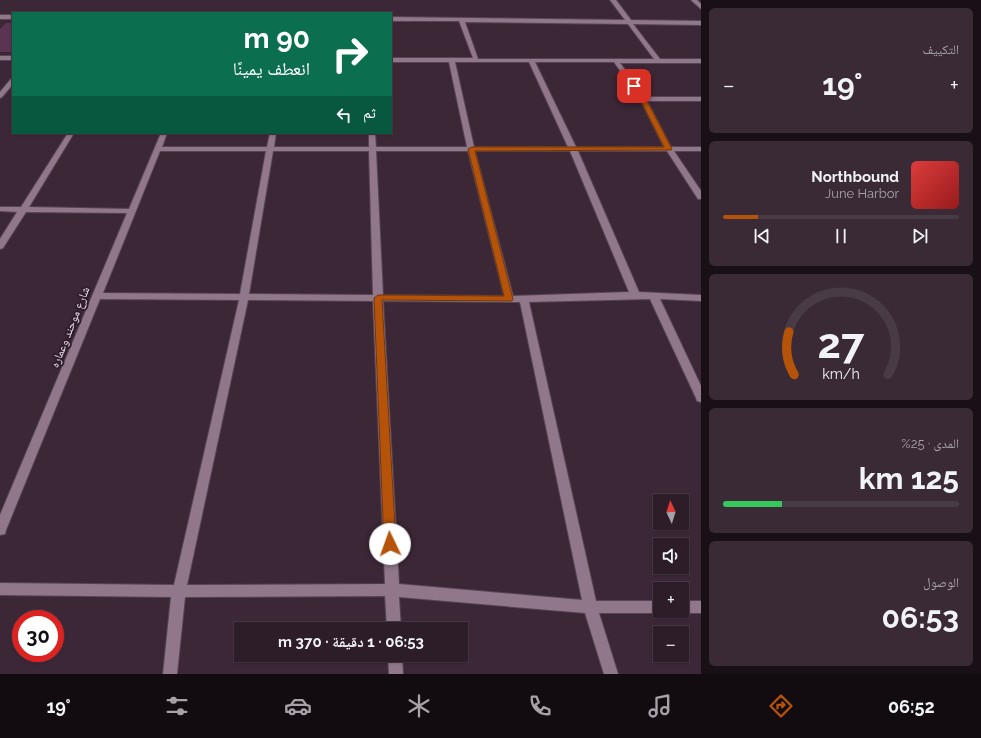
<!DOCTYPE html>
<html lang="ar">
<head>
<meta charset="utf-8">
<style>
  :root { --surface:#2d1d29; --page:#392a35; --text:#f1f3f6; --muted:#a7a2a8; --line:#483b46; --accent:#b45309 }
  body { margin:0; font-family:Raleway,"Noto Naskh Arabic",sans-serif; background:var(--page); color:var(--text); direction:rtl; height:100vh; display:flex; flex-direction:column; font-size:15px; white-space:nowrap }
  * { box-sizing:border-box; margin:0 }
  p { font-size:13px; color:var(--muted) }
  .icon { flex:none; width:22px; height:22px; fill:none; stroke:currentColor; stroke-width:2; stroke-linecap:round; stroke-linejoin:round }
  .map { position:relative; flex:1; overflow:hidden; direction:ltr }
  .drawer { display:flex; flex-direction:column; gap:8px; padding:8px; background:#191017; width:280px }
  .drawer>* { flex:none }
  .top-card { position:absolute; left:12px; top:12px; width:380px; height:122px; border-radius:0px; box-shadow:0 1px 3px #0004,0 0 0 1px var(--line); direction:rtl; background:#0b6e4f; color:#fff; overflow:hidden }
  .needle { width:26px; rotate:356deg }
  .fabs { position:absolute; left:653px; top:494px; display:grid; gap:8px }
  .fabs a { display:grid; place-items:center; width:36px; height:36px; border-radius:0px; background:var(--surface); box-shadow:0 1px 3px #0004,0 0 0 1px var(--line); font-size:20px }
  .speed { position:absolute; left:12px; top:610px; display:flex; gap:8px; font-size:20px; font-weight:700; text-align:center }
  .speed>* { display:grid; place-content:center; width:52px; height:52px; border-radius:50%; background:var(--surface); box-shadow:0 1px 3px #0004,0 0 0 1px var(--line); line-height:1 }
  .speed .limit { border:6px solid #d22; background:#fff; color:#111 }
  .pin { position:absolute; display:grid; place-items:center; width:34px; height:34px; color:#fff; margin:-17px; border-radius:8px; box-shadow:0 2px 6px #0006 }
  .me { position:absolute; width:44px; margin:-22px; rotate:357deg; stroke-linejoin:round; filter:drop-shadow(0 0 3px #0008) }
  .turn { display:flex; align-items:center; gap:14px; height:84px; padding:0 16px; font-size:18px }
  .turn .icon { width:52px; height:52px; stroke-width:2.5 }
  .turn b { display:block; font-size:28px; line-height:34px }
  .then { display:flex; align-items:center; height:38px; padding:0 16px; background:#0003; gap:8px; font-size:15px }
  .big { font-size:30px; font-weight:700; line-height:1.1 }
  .drawer .tile { flex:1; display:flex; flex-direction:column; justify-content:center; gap:6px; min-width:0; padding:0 14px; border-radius:6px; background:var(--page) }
  .drawer .dial { align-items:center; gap:0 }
  .dial svg { height:104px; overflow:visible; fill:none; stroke:var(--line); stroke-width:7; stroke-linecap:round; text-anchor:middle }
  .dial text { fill:var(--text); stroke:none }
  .song { display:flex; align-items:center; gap:12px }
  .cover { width:48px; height:48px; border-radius:6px; background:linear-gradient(135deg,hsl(0 70% 55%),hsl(0 70% 35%)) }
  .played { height:4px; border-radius:2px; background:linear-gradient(90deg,var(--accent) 15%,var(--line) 15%) }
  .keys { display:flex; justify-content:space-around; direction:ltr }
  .heat { display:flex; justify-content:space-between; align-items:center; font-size:22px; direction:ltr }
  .charge { height:6px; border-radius:3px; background:linear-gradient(90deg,#34c759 25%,var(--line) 0) }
  .trip { position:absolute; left:234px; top:622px; width:234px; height:40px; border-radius:0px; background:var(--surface); box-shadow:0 1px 3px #0004,0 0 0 1px var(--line); font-weight:700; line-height:40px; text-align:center; direction:rtl }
  .menu { display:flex; height:64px; justify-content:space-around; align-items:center; background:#120c10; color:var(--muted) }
  .menu .icon { width:28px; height:28px }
  .menu .selected { color:var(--accent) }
  .menu b { font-size:18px; color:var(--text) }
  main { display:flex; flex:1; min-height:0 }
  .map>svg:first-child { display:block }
  .green { fill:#5a3452 }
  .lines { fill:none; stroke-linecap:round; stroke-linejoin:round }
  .street-casing { stroke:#564553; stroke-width:2 }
  .street { fill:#90778a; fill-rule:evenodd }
  .route { fill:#b45309; stroke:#753606 }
  .labels { text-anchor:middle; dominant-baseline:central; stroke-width:4; stroke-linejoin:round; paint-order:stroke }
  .street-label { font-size:12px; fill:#ebdde8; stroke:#311d2d }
</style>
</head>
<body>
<main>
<section class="drawer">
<div class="tile"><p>التكييف</p>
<div class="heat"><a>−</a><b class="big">19°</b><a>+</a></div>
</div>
<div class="tile">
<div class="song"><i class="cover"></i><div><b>Northbound</b><p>June Harbor</p></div></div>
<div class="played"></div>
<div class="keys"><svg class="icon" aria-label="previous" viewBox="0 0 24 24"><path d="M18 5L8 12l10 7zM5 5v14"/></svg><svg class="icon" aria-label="pause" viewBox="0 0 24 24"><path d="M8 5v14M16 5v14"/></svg><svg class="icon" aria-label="next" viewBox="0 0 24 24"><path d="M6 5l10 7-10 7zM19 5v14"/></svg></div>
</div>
<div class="tile dial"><svg viewBox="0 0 100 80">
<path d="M14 69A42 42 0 1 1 86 69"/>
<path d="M14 69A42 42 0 0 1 10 36" stroke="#b45309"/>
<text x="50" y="56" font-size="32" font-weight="700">27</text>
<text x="50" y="72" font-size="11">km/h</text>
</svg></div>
<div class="tile"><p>المدى · 25%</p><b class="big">125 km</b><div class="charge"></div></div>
<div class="tile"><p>الوصول</p><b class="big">06:53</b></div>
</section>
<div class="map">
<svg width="701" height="674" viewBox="0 0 701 674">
  <rect width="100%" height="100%" fill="#3c2737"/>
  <path class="green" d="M6 23H13V52H0V29Z"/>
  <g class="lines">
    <g class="street-casing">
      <path id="street" d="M610 0H616L631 20 701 21V25L633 24 660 59H701V63H620L645 97H701V101H647L671 147H701V151H674L701 191V199H698L667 151H578L639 292 701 295V301L660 299 701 386V402L697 401 696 398 650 299 529 302 596 601H660V611H665L660 613H599L618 674H604L585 613 399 597 401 629H387L385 596 185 597 177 674H163L171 597 0 595V583L174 585 239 300 100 299 6 530 5 534 0 535V515L127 213 26 212 3 248 0 249V239L17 212 0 211V207H21L68 133H74L29 207 129 209 161 133H167L162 147H267L270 133H276L274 147H369V133H375L376 147H467L449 62H391V58H473L459 21H391V17L625 20ZM465 22 628 24 654 59H478ZM455 62H529L568 147H474ZM535 62H614L640 99 664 147H576ZM160 151H266L240 294 103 293ZM273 151H369L373 295 249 294ZM376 151H468L504 296 383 295ZM475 151H570L629 292 513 296ZM248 300 373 301 385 584 187 585ZM383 301 520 302 582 600 399 584Z
        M691 0H697L701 4V9Z
        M0 15H13V19H0Z
        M0 56H13V60H0Z
        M13 78V84L2 97 0 98V92L11 79Z
        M682 601H701V613H682L677 612 682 611Z
        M388 655H402L403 674H389Z"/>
    </g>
    <use href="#street" class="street"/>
  </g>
  <path class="route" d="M632 85H636L646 99 672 149 671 150 475 151 513 299 512 301 382 300 396 544 394 548 390 549 385 548 384 544 374 298 378 295 504 296 468 149 472 147H664L640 99 631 86Z"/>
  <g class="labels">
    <g class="street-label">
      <text transform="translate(70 327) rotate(-68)">شارع موحند وعماره</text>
    </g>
  </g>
</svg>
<div class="fabs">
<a><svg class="needle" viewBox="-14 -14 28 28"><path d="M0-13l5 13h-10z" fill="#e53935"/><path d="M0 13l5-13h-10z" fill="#a7a2a8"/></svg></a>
<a><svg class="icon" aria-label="sound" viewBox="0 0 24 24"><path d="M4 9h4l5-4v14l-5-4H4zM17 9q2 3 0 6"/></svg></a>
<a>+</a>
<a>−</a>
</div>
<div class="speed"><div class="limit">30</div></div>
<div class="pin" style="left:634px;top:86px;background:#d93025"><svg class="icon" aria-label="arrive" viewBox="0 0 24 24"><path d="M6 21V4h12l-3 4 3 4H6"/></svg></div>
<svg class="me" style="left:390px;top:544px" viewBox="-20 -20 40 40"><circle r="19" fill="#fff"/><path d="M0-13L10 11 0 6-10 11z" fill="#b45309"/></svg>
<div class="trip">06:53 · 1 دقيقة · 370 m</div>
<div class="top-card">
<div class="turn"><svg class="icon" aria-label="right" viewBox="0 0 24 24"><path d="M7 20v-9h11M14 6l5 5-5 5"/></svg><div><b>90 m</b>انعطف يمينًا</div></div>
<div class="then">ثم<svg class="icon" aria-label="left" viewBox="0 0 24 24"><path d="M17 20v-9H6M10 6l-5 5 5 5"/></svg></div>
</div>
</div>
</main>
<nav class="menu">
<b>06:52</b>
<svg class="icon selected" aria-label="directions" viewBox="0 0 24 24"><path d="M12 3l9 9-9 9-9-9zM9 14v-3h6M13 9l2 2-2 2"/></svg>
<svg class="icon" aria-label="music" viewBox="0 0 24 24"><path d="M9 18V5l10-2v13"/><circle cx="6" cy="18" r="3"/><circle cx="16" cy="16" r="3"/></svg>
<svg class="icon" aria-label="phone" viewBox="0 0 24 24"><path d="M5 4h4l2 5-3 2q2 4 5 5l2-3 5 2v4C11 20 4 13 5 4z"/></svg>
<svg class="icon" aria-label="climate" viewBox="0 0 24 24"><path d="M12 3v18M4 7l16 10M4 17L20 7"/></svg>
<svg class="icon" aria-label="car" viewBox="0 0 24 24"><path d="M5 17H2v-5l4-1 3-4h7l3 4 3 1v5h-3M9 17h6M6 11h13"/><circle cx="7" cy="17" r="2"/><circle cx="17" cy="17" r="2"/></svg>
<svg class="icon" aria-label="filters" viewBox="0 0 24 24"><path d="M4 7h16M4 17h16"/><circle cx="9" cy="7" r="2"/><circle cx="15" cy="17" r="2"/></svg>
<b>19°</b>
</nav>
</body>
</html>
